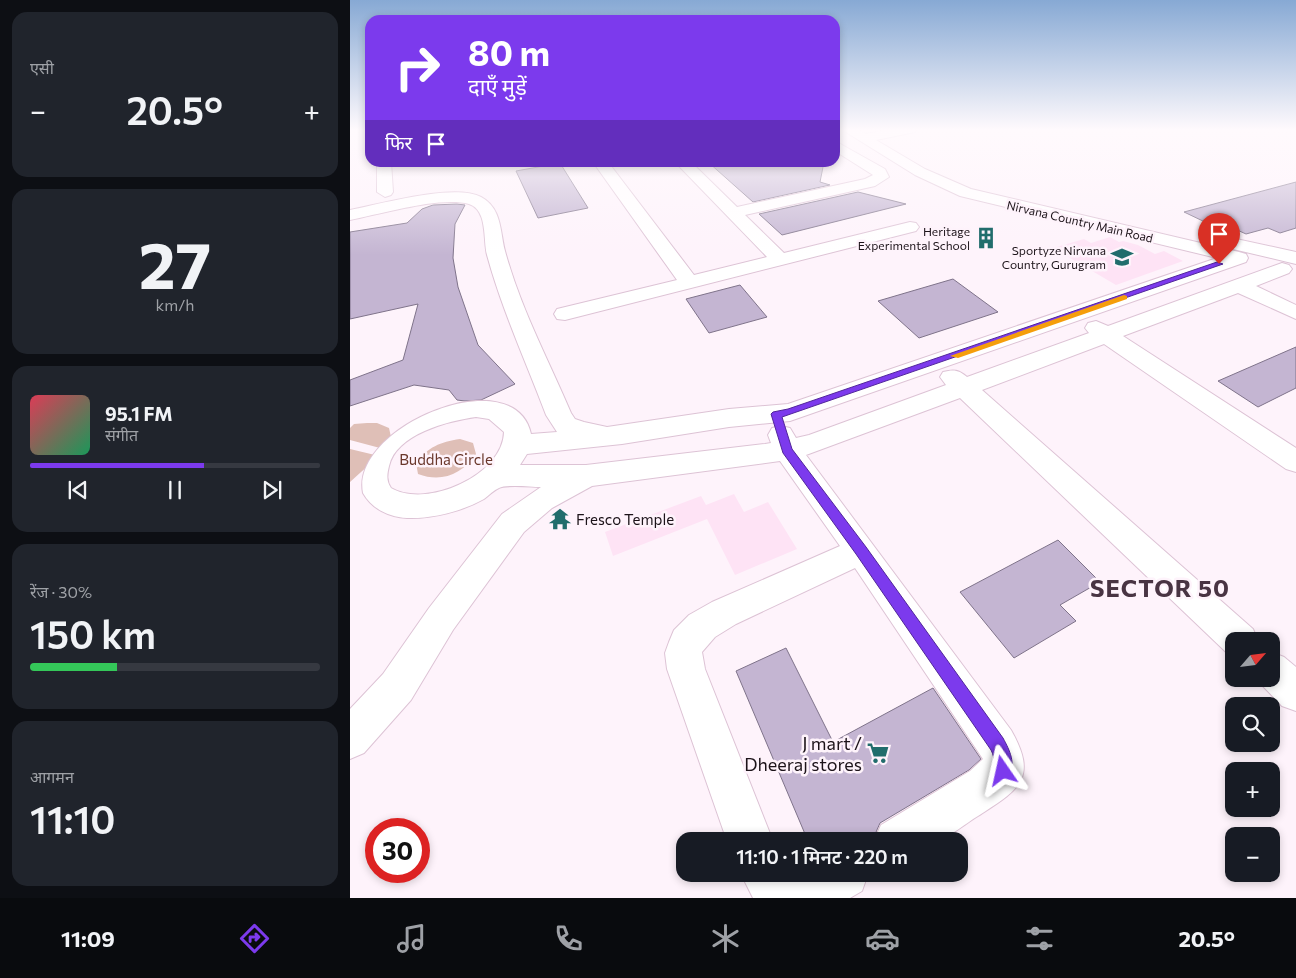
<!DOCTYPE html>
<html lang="hi">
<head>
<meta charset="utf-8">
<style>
  :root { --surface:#171b24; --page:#20242c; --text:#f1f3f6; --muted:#9ea1a6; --line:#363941; --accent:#7c3aed }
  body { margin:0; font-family:Commissioner,"Noto Sans Devanagari",sans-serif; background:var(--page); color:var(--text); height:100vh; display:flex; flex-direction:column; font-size:19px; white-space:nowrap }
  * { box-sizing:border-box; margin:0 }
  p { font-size:16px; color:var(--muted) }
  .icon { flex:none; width:28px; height:28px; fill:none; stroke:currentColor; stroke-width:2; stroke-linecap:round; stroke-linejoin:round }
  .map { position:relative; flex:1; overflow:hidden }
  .sheet { display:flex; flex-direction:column; gap:12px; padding:12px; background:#0d0f14; width:350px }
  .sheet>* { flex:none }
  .hud { position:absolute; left:15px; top:15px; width:475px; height:152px; border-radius:15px; box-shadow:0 2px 8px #0003; background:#7c3aed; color:#fff; overflow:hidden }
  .needle { width:32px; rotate:62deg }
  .buttons { position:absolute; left:875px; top:632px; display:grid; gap:10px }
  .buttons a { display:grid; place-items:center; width:55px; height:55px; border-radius:10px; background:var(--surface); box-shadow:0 2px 8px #0003; font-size:25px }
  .speed { position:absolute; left:15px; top:818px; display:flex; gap:10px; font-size:25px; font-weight:700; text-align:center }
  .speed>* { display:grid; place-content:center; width:65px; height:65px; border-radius:50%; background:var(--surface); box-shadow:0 2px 8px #0003; line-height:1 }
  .speed .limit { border:8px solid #d22; background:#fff; color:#111 }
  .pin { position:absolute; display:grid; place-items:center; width:42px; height:42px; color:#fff; margin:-51px -21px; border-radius:50% 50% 50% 0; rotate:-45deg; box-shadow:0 0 5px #0007 }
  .pin .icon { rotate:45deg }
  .me { position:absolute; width:55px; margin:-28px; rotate:349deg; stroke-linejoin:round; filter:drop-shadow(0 0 4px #0008) }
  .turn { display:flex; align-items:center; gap:18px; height:105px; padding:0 20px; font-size:22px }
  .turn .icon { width:65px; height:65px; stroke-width:2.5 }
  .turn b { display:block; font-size:35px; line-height:42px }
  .then { display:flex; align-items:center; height:48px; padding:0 20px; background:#0003; gap:10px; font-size:19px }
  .big { font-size:38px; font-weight:600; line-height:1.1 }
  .sheet .tile { flex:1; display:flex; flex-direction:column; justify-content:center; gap:8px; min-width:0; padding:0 18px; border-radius:15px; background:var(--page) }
  .sheet .dial { align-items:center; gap:0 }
  .dial b { font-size:65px; line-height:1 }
  .song { display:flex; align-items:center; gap:15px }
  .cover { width:60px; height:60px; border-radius:8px; background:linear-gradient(135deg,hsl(350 70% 55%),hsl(150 70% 35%)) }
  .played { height:5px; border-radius:2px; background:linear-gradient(90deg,var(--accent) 60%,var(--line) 60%) }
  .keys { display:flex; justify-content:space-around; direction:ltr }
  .heat { display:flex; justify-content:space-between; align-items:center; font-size:28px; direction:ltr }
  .charge { height:8px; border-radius:4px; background:linear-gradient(90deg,#34c759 30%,var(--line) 0) }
  .trip { position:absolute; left:326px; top:832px; width:292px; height:50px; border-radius:15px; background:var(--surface); box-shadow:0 2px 8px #0003; font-weight:600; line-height:50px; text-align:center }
  .tab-bar { display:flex; height:80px; justify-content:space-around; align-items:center; background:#090b0e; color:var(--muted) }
  .tab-bar .icon { width:35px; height:35px }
  .tab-bar .selected { color:var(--accent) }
  .tab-bar b { font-size:22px; color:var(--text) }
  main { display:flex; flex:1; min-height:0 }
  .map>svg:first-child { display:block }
  .built { fill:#fee3f5 }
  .green { fill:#dfbfb7 }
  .building { fill:#c4b5d2; stroke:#7f738a }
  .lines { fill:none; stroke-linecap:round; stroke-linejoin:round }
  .minor-casing { stroke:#ddc3d5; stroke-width:2 }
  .minor { fill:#fff; fill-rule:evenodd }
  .route { fill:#7c3aed; stroke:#51269a }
  .slow { fill:#f59e0b }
  .labels { text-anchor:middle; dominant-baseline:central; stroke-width:5; stroke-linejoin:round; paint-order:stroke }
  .far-street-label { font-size:12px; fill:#1c1319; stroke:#fef3fb }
  .far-poi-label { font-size:12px; fill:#1c1319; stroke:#fef3fb; text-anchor:end }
  .park-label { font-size:15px; fill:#6a382c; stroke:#fef3fb }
  .poi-label { font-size:15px; fill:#1c1319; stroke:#fef3fb; text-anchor:start }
  .near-poi-label { font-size:18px; fill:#1c1319; stroke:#fef3fb; text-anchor:end }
  .near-district-label { font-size:24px; font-weight:bold; letter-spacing:1px; fill:#493443; stroke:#fef3fb }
</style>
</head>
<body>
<main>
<section class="sheet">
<div class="tile"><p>एसी</p>
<div class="heat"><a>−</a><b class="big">20.5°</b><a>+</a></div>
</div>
<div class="tile dial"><b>27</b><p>km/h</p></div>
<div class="tile">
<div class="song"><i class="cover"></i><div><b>95.1 FM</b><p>संगीत</p></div></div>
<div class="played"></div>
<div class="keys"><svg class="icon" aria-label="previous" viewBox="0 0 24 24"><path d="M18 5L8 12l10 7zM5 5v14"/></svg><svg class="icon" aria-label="pause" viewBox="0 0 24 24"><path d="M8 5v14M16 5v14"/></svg><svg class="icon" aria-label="next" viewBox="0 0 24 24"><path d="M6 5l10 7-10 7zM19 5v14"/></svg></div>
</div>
<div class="tile"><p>रेंज · 30%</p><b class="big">150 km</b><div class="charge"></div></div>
<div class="tile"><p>आगमन</p><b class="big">11:10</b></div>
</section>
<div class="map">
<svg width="946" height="898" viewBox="0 0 946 898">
  <rect width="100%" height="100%" fill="#fef3fb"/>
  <path class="built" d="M760 237 769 242 773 241 788 245 805 254 814 251 833 261 766 285 703 248 734 239 741 243Z
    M384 494 394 512 418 502 447 549 385 575 357 519 263 556 255 532 351 496 356 505Z"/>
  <path class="green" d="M17 423H27L39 428 41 437 30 448 0 440V428L4 424Z
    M110 439 123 443 126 454C112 474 92 483 68 474L66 463C78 447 90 442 110 439Z
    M0 449 25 455 21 463 0 482Z"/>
  <path class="building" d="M358 162H474L470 182 480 185 403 202Z
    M210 163 238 208 188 218 166 171Z
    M946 182V228L930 233 918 228 896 234 885 229 876 232 834 212Z
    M508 192 556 204 432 235 409 214Z
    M107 204 115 205 105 224 103 258 108 287 128 345 165 384 131 400 115 401 107 400 99 390 64 385 0 406V380L53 360 68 304 0 319V232L57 223 72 209 83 205Z
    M603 279 648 312 569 338 528 301Z
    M390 285 417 317 359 333 336 299Z
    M946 347V388L908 407 868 381Z
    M708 540 750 582 710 605 726 621 664 658 610 592Z
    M436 648 483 742 583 688 631 759 619 770 530 823 523 839 519 841H458L386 671Z"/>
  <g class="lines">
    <g class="minor-casing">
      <path id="minor" d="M491 129H507L516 134 540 129H566L565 132 526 140 575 169 621 189 889 252 896 254 898 258 896 262 440 421 379 427 272 444 177 454 170 465H236L415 444 421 443 418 435 422 428 431 426 440 428 446 438 459 435 596 385 590 377 593 372C604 369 609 370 617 377L739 333 735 328 738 323 746 321 758 326 932 263 939 265 942 269 939 273 906 286 946 305V319L888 293 773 336 946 448V472L936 469 754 344 632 390 903 629 908 641H884V655L877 653 610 398 456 455 661 730C689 779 668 790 628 816 615 824 602 835 589 840 580 844 536 842 524 841L531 825 620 771 633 759 505 568 386 624 365 637 352 652 355 669 423 841H377L317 669 315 653 319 642 324 630 339 615 362 602 490 546 430 461 242 486 202 508 174 532 103 630 61 700 14 753 0 759V709L33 674 79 608 152 514 191 487C182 487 156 484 149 488 144 490 139 495 134 499 113 511 82 519 57 518 39 517 22 509 13 493 0 426 165 359 181 434L207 432 196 415C176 362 152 310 137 255 133 240 138 210 119 204 90 196 31 214 0 220V210C31 204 104 183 131 197 152 208 150 232 155 251 170 307 198 359 221 413L225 419 234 422 257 427 379 409 438 404 867 258 610 196 565 175ZM126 417 139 419 154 432C153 475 77 509 41 488 36 481 37 474 39 466 46 434 98 421 126 417Z
        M485 141 535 169 539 177 525 186 395 215 434 253 560 222 566 223 569 227 566 231 215 320 207 319 204 314 207 309 327 280 243 162H258L344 275 417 257 325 162H341L387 207 515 179 523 175 485 151Z
        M27 162H41L43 192 41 195 35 197 27 192Z
        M868 235 946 252V264L862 244 859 240 862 236Z
        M921 652 934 657 946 667V711L932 706 906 679H921Z
        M391 874H445L448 876 451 874H518L512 891 500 898H403Z"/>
    </g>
    <use href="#minor" class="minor"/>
  </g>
  <linearGradient id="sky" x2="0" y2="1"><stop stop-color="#87a9d4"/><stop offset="0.51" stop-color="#fffafd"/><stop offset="1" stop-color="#fffafd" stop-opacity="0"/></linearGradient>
  <rect width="946" height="255" fill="url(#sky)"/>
  <path class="route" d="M867 262 873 264 432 417 442 449 516 547 653 738C660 751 666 763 659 777L653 780 647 777C643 768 646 759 641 750L506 554 433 453 421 414 423 412 438 409Z"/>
  <path class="slow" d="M774 295 777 296V299L608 358 600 356Z"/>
  <defs>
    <g id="building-bare" transform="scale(1.725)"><path d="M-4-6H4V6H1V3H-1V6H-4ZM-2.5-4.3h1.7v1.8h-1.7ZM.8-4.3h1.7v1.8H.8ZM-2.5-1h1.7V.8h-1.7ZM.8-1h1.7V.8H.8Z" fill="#216d6c" stroke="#fef3fb" stroke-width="2.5" paint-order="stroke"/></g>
    <g id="school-bare" transform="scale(1.725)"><path d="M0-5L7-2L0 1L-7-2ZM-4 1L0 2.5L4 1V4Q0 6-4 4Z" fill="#216d6c" stroke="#fef3fb" stroke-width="2.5" paint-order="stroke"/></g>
    <g id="temple-bare" transform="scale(1.725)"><path d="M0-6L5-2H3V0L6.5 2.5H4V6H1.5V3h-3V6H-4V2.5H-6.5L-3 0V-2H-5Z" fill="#216d6c" stroke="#fef3fb" stroke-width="2.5" paint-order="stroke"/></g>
    <g id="supermarket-bare" transform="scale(1.725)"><path d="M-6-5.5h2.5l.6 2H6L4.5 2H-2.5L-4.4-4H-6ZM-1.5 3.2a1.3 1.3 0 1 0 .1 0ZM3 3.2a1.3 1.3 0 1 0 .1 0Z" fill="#216d6c" stroke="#fef3fb" stroke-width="2.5" paint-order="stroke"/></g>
  </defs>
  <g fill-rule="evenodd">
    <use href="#building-bare" x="636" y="238"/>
    <use href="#school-bare" x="772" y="257"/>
    <use href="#temple-bare" x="210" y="519"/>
    <use href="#supermarket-bare" x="528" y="753"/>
  </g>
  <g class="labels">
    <g class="far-street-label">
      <text transform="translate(730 221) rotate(13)">Nirvana Country Main Road</text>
    </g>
    <g class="far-poi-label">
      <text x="620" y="231">Heritage<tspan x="620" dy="14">Experimental School</tspan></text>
      <text x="756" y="250">Sportyze Nirvana<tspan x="756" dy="14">Country, Gurugram</tspan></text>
    </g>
    <g class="park-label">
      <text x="96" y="459">Buddha Circle</text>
    </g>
    <g class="poi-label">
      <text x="226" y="519">Fresco Temple</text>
    </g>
    <g class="near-poi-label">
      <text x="512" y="743">J mart /<tspan x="512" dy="21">Dheeraj stores</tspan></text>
    </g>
    <g class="near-district-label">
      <text x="810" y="587">SECTOR 50</text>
    </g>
  </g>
</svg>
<div class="buttons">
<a><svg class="needle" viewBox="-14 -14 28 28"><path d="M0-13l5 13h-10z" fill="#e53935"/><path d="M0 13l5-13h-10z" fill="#9ea1a6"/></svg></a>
<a><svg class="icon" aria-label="search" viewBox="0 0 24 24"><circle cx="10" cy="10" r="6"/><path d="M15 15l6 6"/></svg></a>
<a>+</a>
<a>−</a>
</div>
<div class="speed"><div class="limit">30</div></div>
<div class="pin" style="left:869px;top:264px;background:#d93025"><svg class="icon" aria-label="arrive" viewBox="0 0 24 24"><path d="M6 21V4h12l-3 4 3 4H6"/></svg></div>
<svg class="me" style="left:653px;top:771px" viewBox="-20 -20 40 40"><path d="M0-17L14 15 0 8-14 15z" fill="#7c3aed" stroke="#fff" stroke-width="4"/></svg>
<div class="trip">11:10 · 1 मिनट · 220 m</div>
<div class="hud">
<div class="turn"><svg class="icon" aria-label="right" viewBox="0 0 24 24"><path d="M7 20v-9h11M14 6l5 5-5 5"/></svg><div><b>80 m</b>दाएँ मुड़ें</div></div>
<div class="then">फिर<svg class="icon" aria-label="arrive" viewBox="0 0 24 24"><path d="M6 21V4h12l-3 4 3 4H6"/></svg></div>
</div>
</div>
</main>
<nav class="tab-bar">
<b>11:09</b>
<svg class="icon selected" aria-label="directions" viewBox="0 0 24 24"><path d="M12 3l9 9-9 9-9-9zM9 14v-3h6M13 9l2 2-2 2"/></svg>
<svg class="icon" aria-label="music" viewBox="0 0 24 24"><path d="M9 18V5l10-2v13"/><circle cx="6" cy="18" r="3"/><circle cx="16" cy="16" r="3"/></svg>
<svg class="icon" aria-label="phone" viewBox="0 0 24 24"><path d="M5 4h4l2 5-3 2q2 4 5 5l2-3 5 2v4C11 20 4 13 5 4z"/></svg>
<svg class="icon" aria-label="climate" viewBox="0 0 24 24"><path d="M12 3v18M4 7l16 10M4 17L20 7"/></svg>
<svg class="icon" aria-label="car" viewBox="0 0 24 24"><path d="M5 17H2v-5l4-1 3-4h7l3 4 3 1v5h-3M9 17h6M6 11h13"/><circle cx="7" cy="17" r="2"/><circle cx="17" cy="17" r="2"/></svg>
<svg class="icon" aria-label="filters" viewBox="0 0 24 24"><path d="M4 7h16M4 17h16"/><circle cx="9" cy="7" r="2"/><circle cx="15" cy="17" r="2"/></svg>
<b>20.5°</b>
</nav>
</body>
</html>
